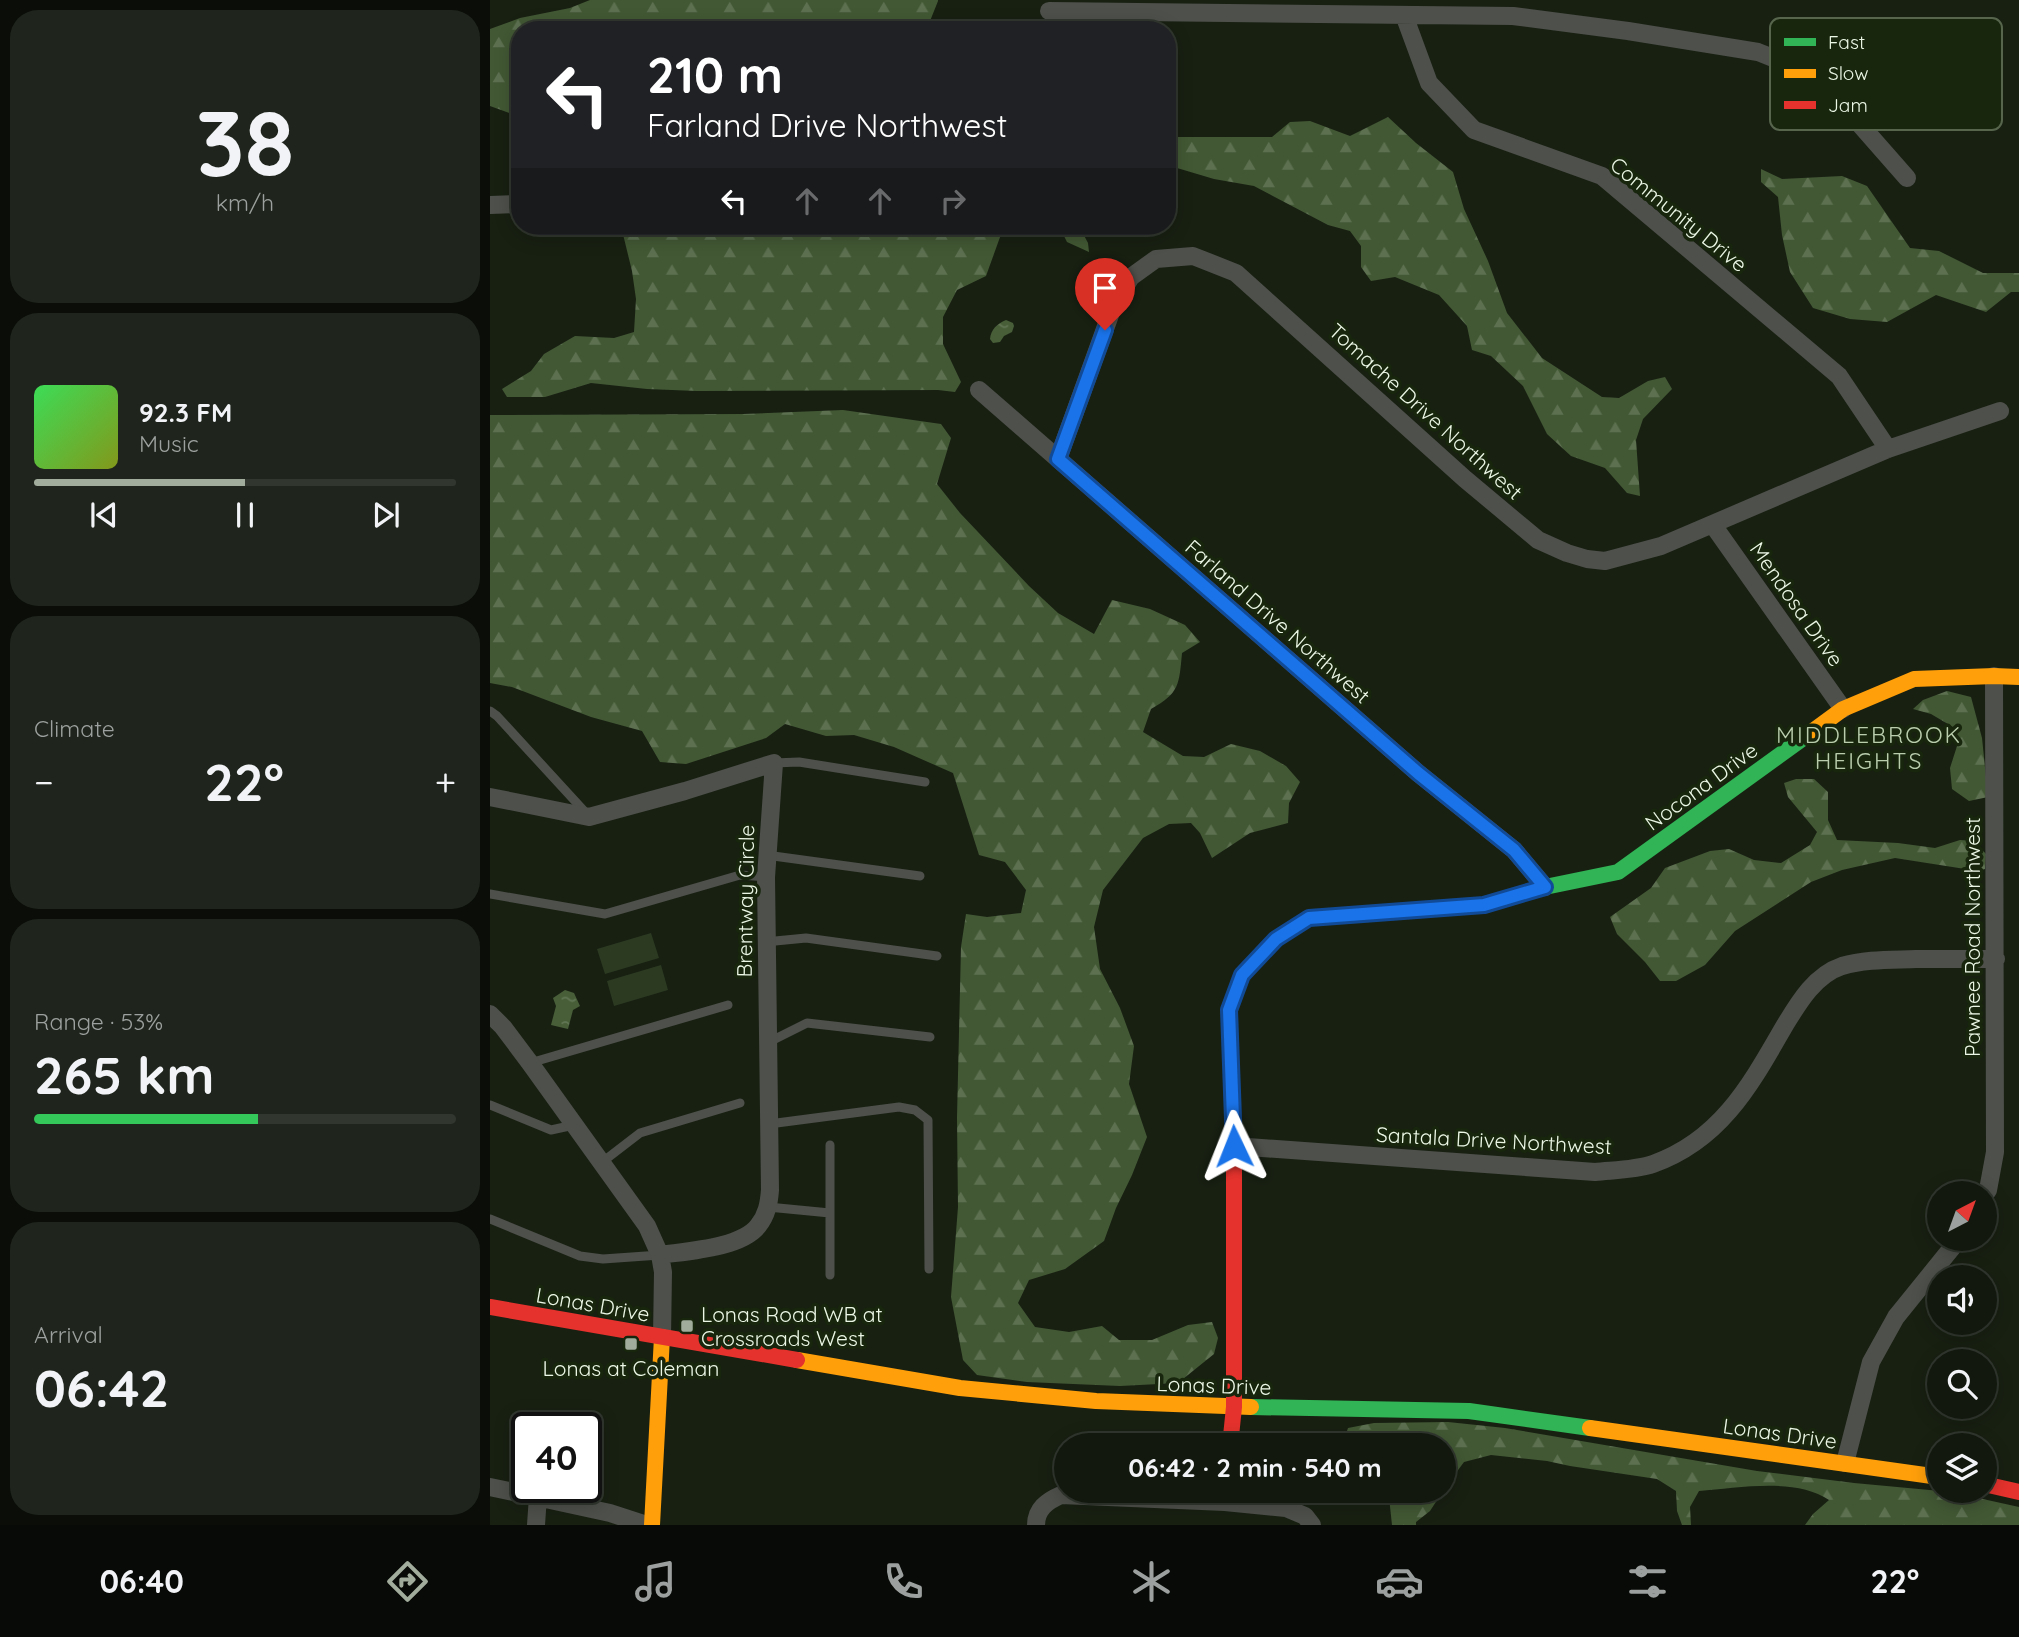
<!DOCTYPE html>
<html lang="en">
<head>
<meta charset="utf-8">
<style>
  :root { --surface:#12180e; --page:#1f251c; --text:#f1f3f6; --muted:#9ca09e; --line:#31372e; --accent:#a2ac9c }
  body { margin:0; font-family:Quicksand,sans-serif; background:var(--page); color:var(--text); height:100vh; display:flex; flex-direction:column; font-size:26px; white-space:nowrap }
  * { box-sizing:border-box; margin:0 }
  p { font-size:23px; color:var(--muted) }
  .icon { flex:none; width:38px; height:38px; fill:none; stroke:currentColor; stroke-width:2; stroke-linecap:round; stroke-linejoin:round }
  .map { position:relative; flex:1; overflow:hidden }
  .drawer { display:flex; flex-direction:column; gap:10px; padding:10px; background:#0a0d08; width:490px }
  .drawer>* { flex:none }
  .guide { position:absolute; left:21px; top:21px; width:665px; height:214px; border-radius:28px; box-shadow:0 4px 18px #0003,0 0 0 2px var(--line); background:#202124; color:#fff; overflow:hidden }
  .needle { width:46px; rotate:41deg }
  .fabs { position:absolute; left:1437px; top:1181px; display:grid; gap:14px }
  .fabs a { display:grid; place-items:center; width:70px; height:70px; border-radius:50%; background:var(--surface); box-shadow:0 4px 18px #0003,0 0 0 2px var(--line); font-size:35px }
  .speed { position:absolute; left:21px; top:1412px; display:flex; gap:14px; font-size:35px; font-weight:700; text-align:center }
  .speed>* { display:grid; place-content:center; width:91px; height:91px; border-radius:50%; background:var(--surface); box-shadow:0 4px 18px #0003,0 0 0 2px var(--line); line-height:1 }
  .speed .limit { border:4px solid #111; border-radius:10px; background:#fff; color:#111 }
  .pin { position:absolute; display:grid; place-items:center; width:60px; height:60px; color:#fff; margin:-72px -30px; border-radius:50% 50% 50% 0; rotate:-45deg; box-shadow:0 0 7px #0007 }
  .pin .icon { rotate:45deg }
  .me { position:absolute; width:77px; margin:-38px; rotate:358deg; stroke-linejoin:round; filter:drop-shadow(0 0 5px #0008) }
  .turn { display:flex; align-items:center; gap:24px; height:147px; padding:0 21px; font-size:32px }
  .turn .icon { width:91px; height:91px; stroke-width:2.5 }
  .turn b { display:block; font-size:49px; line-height:60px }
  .lanes { display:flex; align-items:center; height:66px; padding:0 21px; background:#0003; justify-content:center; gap:35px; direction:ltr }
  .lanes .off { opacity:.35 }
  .big { font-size:52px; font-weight:700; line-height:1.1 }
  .drawer .card { flex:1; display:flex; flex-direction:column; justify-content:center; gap:10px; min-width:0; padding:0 24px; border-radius:28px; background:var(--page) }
  .drawer .dial { align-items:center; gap:0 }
  .dial b { font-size:91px; line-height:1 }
  .song { display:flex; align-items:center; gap:21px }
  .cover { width:84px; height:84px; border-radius:10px; background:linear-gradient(135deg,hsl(130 70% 55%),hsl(70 70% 35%)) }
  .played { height:7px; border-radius:4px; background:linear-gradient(90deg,var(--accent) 50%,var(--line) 50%) }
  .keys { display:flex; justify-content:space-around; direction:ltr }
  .heat { display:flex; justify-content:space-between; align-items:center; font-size:38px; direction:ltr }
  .charge { height:10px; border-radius:5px; background:linear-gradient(90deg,#34c759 53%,var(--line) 0) }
  .trip { position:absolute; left:564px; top:1433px; width:402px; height:70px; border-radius:35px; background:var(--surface); box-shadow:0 4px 18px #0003,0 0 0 2px var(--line); font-weight:700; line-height:70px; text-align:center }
  .tabs { display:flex; height:112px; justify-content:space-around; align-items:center; background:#070a06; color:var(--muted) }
  .tabs .icon { width:49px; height:49px }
  .tabs .current { color:var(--accent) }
  .tabs b { font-size:32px; color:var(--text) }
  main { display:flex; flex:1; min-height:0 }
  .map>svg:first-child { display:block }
  .grass { fill:#2c3a22 }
  .forest { fill:url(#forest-firs) }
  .water { fill:url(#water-ripples) }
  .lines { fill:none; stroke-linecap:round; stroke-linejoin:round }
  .lane { stroke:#4e504b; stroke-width:9 }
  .street { stroke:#4e504b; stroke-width:18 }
  .fast { stroke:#30b455; stroke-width:16 }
  .slow { stroke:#ff9f0a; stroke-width:16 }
  .jam { stroke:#e5322d; stroke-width:16 }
  .route-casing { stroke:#114b97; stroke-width:18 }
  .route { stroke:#1a73e8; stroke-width:12 }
  .poi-dot { fill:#a2ac9c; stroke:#17260c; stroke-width:2.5 }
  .labels { text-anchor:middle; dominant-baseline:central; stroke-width:7; stroke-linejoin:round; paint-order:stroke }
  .street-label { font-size:21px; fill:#ecf7e6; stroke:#17260c }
  .poi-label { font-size:21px; fill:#ecf7e6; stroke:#17260c; text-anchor:start }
  .neighbourhood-label { font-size:23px; letter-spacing:2px; fill:#baceae; stroke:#17260c }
  .key { fill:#17260c; stroke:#57654d; stroke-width:2 }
  .key-label { font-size:19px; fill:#ecf7e6 }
</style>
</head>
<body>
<main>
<section class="drawer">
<div class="card dial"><b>38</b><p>km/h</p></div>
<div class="card">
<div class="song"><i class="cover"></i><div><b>92.3 FM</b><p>Music</p></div></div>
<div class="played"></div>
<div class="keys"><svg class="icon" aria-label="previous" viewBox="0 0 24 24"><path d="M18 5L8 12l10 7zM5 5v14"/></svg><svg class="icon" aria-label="pause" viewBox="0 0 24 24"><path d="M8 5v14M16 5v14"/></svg><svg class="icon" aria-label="next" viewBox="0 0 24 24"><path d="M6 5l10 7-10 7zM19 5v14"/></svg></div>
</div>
<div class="card"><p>Climate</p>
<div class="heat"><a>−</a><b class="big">22°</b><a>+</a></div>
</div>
<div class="card"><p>Range · 53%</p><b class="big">265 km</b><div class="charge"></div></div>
<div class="card"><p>Arrival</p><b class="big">06:42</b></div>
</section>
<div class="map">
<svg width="1529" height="1525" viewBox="0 0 1529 1525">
  <defs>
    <pattern id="forest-firs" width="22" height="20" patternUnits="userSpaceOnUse" patternTransform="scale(1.75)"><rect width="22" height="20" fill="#425834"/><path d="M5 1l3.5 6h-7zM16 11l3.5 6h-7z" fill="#5d7151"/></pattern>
    <pattern id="water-ripples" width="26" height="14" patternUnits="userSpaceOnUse" patternTransform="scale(1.75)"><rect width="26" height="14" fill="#475e38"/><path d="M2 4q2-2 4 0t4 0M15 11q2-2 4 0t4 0" fill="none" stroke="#627655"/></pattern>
  </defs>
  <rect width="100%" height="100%" fill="#182012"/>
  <path class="grass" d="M161 933 169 958 115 974 107 949Z
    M171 965 178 990 124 1006 117 981Z"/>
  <path class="forest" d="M100 0H448V1L440 21 442 30H30V117L0 106V29L30 18 80 8Z
    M898 117 926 143 963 172 974 209 998 261 1017 313 1052 358 1112 397 1129 398 1158 381 1175 377 1182 389 1153 419 1146 440 1150 496 1137 493 1115 468 1081 456 1057 434 1033 386 1001 356 982 350 977 326 949 295 905 277 881 281 871 267V246L860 231 838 225 764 186 724 179 677 165V137H782L800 122 820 121 860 136Z
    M1271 169 1292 179 1352 176 1377 186 1420 248 1449 251 1493 273H1529V292H1521L1496 312 1446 295 1397 322 1360 319 1323 308 1300 272 1292 235 1288 197 1271 182Z
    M131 226H514L496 276 467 290 453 317V344L471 382 465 392 448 390 207 391 157 389 101 383 55 397H17L12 389 41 371 54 354 85 336 124 338 144 332 146 299 142 271Z
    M569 226H589L598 243 599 252 577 242Z
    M353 410 451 424 461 438 447 484 470 513 539 586 568 613 604 634 622 600 660 609 695 625 710 642 692 653C689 684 690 693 661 709L653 732 693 756 714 757 741 744 770 751 796 766 810 782 799 803 798 823 760 833 722 858 710 833 701 823 679 824 653 838 613 890 604 927 610 969 630 1008 644 1046 639 1084 657 1137 642 1175 626 1208 614 1241 575 1269 539 1280 528 1303 545 1327 579 1332 612 1326 629 1340H662L698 1325 722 1322 728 1338 724 1354 688 1383 630 1386 537 1382 487 1375 473 1360 461 1297 468 1207 467 1118 471 947 476 914 497 917 531 913 536 890 515 862 489 855 463 773 404 747 364 735 336 736 295 724 276 738 196 764 170 762 152 731 101 717 22 687 0 683V415L253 414Z
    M1457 691 1481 697 1492 738 1498 797 1479 801 1462 789 1460 768 1468 743 1463 727 1441 714 1423 709 1433 700Z
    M1306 779H1324L1338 792V820L1347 840 1408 843 1445 848 1470 840 1484 841 1496 854 1495 869 1488 871 1405 858 1352 870 1321 882 1245 931 1215 965 1186 981H1170L1155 962 1127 934 1120 917 1161 888 1175 868 1220 851 1239 849 1264 860 1291 863 1320 845 1327 832 1298 797 1294 783Z
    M958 1422 1015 1428 1267 1471 1364 1483 1461 1492 1529 1507V1525H1315L1323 1514 1339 1500C1306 1477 1248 1488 1209 1491L1200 1507 1201 1525H1192L1187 1511 1186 1491 1167 1479 1080 1466 1057 1461 1001 1455 974 1462 954 1489V1446L862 1445 854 1440 858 1428 884 1423Z
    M896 1491H953L940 1511 926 1522V1525H902L899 1497Z"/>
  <path class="water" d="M516 320 523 323 524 326 522 332 514 336 510 342 503 343 500 339C501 329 507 324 516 320Z
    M75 990 84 993 90 1006 83 1010 78 1029 61 1025 66 1006 63 998Z"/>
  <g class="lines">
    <path class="lane" d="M0 711 7 716 96 813
      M284 763 309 762 435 782
      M276 855 430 876
      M0 894 115 914 250 875 276 877
      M275 942 316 938 447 956
      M279 1042 317 1023 440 1037
      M40 1063 238 1005
      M0 1105 61 1130 84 1125
      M279 1124 409 1107 425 1110 438 1120 439 1269
      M340 1145V1213
      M111 1163 150 1133 250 1103
      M278 1207 340 1213V1275
      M0 1219 90 1256 113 1259 170 1255"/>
    <path class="street" d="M559 11 1023 16 1138 31 1268 52 1298 64 1345 96 1417 178
      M914 15 939 83 984 130 1112 176 1349 376 1398 449
      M0 205 30 204
      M489 390 928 773 1024 850 1055 887
      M568 459 624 304 641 277 666 259 703 256 746 273 975 479 1048 540 1077 553 1097 559 1115 561 1171 546 1398 449 1510 411
      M1223 525 1353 709
      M0 797 99 817 195 791 284 763 276 877 280 1190C279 1203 277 1215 268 1226 251 1248 197 1251 170 1255
      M0 1014 13 1027 40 1063 157 1226 170 1255 173 1272 172 1337
      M744 1146 1105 1172C1124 1170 1145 1170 1163 1164 1231 1140 1261 1084 1295 1025 1309 1002 1325 975 1352 966 1376 959 1402 960 1426 959 1453 959 1479 959 1506 959
      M1494 1196 1498 1190 1505 1152 1504 676
      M1355 1463 1381 1362 1406 1317 1469 1239
      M0 1487 120 1513 157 1525
      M46 1525 48 1496
      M546 1525C546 1509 557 1501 571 1495L735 1502 796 1508 815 1516 822 1525"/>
    <path class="fast" d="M843 916 994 905 1055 887 1128 872 1323 731
      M761 1407 979 1411 1100 1428"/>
    <path class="slow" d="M1323 731 1353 709 1424 679 1504 676 1529 677
      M307 1360 470 1388 606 1401 761 1407
      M1100 1428 1449 1477
      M162 1525 172 1337"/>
    <path class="jam" d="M0 1307 307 1360
      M740 1446 744 1407V1146L739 1010 752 975 786 939 819 918 843 916
      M1494 1484 1529 1492"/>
  </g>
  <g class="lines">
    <g class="route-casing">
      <path id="route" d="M615 330 568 459 928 773 1024 850 1055 887 994 905 819 918 786 939 752 975 739 1010 744 1146"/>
    </g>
    <use href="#route" class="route"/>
  </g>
  <g class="poi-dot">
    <rect x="190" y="1319" width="14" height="14" rx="3.5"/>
    <rect x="134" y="1337" width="14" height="14" rx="3.5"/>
  </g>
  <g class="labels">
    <g class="street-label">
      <text transform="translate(1189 214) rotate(39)">Community Drive</text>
      <text transform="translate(936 411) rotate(42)">Tomache Drive Northwest</text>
      <text transform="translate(1307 604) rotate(55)">Mendosa Drive</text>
      <text transform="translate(788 621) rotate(41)">Farland Drive Northwest</text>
      <text transform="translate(1211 786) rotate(-36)">Nocona Drive</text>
      <text transform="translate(255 901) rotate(-89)">Brentway Circle</text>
      <text transform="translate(1482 937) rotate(-90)">Pawnee Road Northwest</text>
      <text transform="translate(1004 1140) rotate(3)">Santala Drive Northwest</text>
      <text transform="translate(103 1304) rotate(10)">Lonas Drive</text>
      <text transform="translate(724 1385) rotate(2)">Lonas Drive</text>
      <text transform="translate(1290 1433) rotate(8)">Lonas Drive</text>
    </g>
    <g class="poi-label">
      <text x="211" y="1314">Lonas Road WB at<tspan x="211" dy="24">Crossroads West</tspan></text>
      <text x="141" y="1368" text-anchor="middle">Lonas at Coleman</text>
    </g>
    <g class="neighbourhood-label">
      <text x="1379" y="734">MIDDLEBROOK<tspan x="1379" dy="26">HEIGHTS</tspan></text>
    </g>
  </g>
  <rect x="1280" y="18" width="232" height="112" rx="10" class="key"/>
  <rect x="1294" y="38" width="32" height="8" fill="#30b455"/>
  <rect x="1294" y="69" width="32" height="9" fill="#ff9f0a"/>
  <rect x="1294" y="101" width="32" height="8" fill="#e5322d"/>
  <g class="key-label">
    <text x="1338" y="49">Fast</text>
    <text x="1338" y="80">Slow</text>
    <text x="1338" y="112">Jam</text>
  </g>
</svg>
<div class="fabs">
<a><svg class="needle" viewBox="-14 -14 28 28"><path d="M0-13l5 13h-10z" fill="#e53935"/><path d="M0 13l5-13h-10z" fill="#9ca09e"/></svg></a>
<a><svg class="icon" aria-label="sound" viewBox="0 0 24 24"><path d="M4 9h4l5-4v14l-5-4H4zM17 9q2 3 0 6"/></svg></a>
<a><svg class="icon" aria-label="search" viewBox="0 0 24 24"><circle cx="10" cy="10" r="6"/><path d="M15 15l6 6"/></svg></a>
<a><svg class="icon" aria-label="layers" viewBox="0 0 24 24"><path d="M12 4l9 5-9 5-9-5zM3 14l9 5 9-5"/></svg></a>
</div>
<div class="speed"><div class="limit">40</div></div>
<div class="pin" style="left:615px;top:330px;background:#d93025"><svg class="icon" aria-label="arrive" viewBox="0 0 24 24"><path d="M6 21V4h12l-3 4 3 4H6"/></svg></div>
<svg class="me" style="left:744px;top:1146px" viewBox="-20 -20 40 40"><path d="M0-17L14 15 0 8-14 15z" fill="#1a73e8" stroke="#fff" stroke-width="4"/></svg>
<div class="trip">06:42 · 2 min · 540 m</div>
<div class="guide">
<div class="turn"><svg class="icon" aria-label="left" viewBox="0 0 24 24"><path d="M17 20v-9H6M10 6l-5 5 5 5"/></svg><div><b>210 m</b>Farland Drive Northwest</div></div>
<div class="lanes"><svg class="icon" aria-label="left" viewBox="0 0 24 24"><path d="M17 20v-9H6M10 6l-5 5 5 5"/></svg><svg class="icon off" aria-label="ahead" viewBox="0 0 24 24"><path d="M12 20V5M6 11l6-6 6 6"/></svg><svg class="icon off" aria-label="ahead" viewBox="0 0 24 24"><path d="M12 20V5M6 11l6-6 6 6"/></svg><svg class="icon off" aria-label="right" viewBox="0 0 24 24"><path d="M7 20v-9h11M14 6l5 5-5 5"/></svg></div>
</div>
</div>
</main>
<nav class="tabs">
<b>06:40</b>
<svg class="icon current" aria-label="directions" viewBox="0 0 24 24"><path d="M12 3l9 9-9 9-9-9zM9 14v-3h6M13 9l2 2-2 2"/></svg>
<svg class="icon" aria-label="music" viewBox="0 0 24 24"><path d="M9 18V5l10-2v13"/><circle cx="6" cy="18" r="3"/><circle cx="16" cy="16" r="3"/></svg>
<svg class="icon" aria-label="phone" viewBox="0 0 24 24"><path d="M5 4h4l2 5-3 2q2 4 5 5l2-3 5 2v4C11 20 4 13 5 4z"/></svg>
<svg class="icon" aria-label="climate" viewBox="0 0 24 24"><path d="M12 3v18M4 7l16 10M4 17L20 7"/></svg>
<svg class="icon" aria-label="car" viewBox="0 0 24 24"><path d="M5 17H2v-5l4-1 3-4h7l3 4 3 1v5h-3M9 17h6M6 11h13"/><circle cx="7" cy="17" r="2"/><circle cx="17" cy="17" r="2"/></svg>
<svg class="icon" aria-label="filters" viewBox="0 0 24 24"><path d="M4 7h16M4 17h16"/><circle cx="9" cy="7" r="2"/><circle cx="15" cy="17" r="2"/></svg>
<b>22°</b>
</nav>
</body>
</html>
